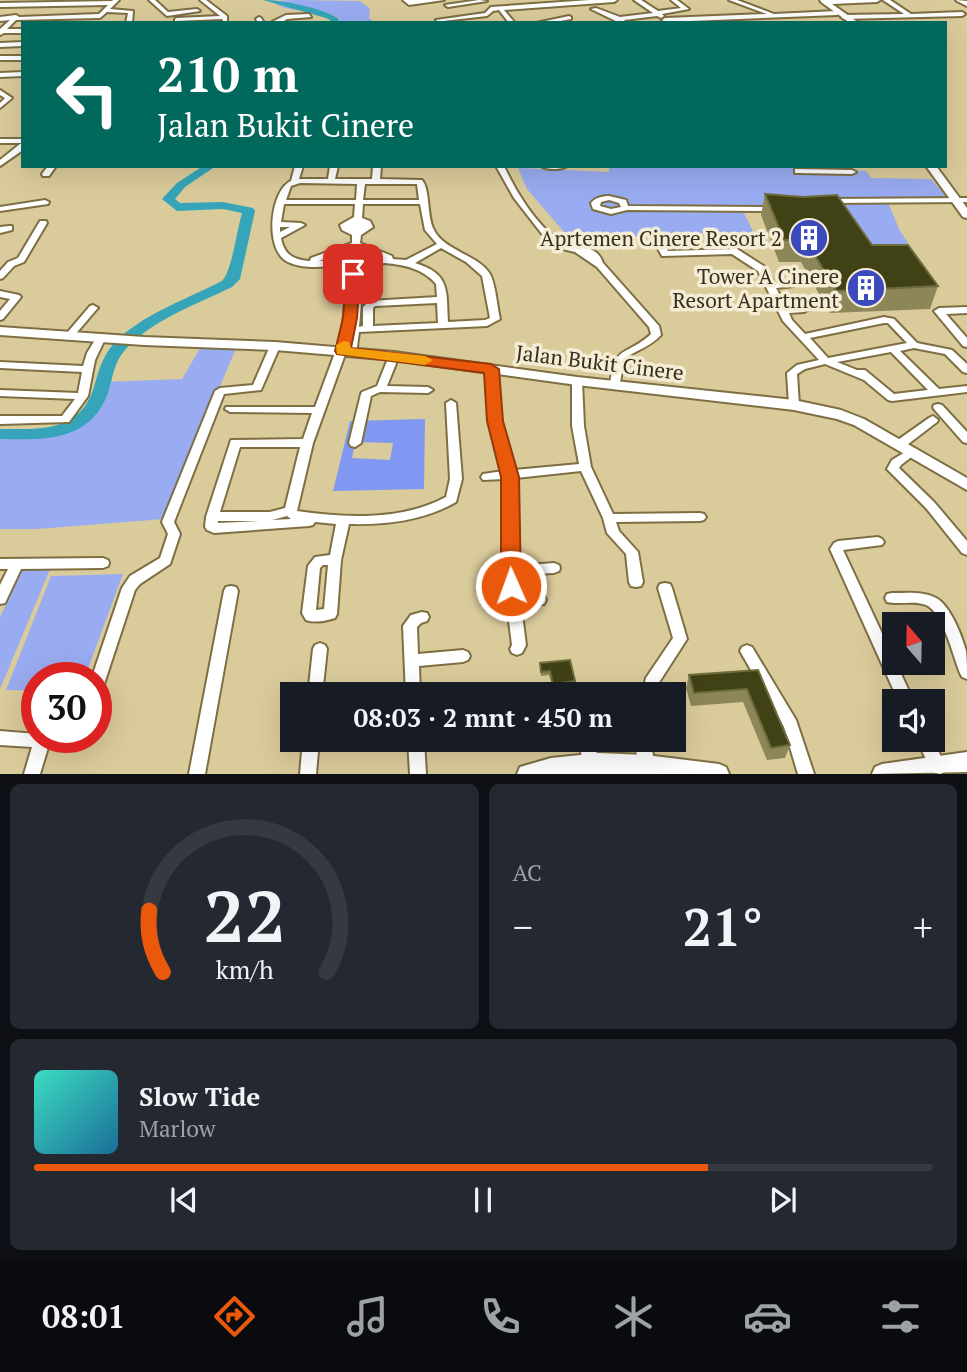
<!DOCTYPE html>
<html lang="id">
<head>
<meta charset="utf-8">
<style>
  :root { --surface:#171b24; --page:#242831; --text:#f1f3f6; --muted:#9ea1a6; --line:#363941; --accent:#ea580c }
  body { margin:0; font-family:"PT Serif",serif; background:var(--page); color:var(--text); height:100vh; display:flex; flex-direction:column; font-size:26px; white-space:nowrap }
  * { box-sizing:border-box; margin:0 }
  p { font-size:23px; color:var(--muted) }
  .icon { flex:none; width:38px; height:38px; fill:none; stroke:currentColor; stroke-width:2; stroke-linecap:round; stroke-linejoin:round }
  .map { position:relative; height:774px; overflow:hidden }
  .drawer { display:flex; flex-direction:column; gap:10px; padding:10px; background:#0d0f14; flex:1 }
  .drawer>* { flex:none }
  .hud { position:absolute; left:21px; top:21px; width:926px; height:147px; border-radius:0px; box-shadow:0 7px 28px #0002; background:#00695c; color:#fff; overflow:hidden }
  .needle { width:46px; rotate:340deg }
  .buttons { position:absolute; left:882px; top:612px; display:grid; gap:14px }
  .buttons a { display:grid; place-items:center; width:63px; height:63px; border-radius:0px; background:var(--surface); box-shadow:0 7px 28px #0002; font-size:35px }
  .speed { position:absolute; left:21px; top:662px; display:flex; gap:14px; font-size:35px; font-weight:700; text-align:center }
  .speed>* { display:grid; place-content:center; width:91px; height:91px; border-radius:50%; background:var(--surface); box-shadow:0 7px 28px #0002; line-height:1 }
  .speed .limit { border:10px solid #d22; background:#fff; color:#111 }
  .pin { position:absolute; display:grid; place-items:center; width:60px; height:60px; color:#fff; margin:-30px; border-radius:14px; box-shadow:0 4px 10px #0006 }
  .me { position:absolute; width:77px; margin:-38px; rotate:358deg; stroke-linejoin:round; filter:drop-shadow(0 0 5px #0008) }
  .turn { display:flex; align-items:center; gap:24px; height:147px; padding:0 21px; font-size:32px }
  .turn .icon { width:91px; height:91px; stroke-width:2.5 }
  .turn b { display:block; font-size:49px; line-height:60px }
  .big { font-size:52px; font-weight:700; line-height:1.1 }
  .drawer .tile { flex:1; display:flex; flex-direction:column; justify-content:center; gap:10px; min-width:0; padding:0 24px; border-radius:10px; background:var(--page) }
  .drawer .dial { align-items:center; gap:0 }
  .dial svg { height:182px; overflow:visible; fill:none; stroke:var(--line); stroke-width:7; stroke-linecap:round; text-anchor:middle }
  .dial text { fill:var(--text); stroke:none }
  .song { display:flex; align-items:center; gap:21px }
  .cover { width:84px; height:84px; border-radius:10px; background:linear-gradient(135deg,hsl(170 70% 55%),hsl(200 70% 35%)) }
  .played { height:7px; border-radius:4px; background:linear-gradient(90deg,var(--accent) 75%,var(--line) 75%) }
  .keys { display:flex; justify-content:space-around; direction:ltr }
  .heat { display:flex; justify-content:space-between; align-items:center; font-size:38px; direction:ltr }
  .drawer .tiles { flex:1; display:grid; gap:10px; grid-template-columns:1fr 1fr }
  .tile:last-child { grid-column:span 2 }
  .trip { position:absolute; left:280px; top:682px; width:406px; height:70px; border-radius:0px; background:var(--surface); box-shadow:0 7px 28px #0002; font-weight:700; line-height:70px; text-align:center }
  .dock { display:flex; height:112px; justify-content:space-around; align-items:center; background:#090b0e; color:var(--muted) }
  .dock .icon { width:49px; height:49px }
  .dock .active { color:var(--accent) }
  .dock b { font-size:32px; color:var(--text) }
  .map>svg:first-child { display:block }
  .green { fill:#99acf1 }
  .forest { fill:#8198f2; fill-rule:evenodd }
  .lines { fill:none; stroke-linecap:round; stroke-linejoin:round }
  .river { fill:#36a5b9; fill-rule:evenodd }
  .street-casing { stroke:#7e6f43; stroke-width:4 }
  .secondary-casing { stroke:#7e6f43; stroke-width:4 }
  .street { fill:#fff; fill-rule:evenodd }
  .secondary { fill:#fff; fill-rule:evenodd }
  .wall { fill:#8d8658 }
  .building { fill:#404215; stroke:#6e6b3d; stroke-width:2 }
  .route { fill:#ea580c; stroke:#983908; stroke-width:2 }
  .slow { fill:#f59e0b }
  .labels { text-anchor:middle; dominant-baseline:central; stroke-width:7; stroke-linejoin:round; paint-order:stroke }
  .poi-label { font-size:21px; fill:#362f1c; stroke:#f4ecd4; text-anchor:end }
  .street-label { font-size:21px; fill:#362f1c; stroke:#f4ecd4 }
</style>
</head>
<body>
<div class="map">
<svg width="967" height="774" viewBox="0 0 967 774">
  <rect width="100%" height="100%" fill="#dacb9b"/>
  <path class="green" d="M297 0 360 1 370 9 369 18 375 23H335L340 19C320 5 292 17 271 1Z
    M609 166H769L866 171 871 178 931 179 948 199 887 200 900 231 916 255 834 258 807 217 743 211 755 235 704 233 607 238 564 232 527 189 518 168 609 172Z
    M202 345 237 346 164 519 38 529H0V434C29 434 78 438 95 409 99 402 101 391 103 382L182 379Z
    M51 567 0 689V617L22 570Z
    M123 574 85 677H37V691L6 690 51 576Z"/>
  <path class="forest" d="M425 419 424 489 333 491 350 421ZM355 442 393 443 390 460 352 458Z"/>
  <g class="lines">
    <path class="river" d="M263 0C282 0 324 8 339 19L337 23H329L330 20 326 18Z
      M203 166H216L185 187 175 199 180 203 223 202 253 208 255 211 240 279 232 287C196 305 153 319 126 349 114 361 113 377 108 393 90 442 44 440 0 439V429C40 429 80 433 94 387 99 369 104 352 118 339 148 312 187 299 222 281 232 271 237 229 242 213L223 209 177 211 162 199 177 183Z"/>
    <g class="street-casing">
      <path id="street" d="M113 0H119L110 9 133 11 132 23H126L128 13 107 12 100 18 16 20 7 29H23V33H4L0 35V29L10 20 0 21V17L16 15 19 17 99 14 108 5 0 7V3L112 1Z
        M149 0H155L168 12 197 9 200 11 167 16Z
        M200 0H206L227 16V21H223L222 19 175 21V19L177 18 220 16Z
        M403 0H444L409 5Z
        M479 0 487 1 448 7 445 5Z
        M590 0H617L614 2 504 10 515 23H509L499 10 493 11 487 16 443 21 445 23H439L436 20 485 13 491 7Z
        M634 0H641L658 11 681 8 671 0H677L689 9 662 14 664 16 661 18 657 16 624 20 627 23H620L591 9 596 8 620 17 653 13Z
        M729 0H737L774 14 837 11 840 13 837 15 665 22 662 20 665 18 767 14Z
        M883 0H890L911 14 962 12 965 14 962 16 844 19 841 17 844 15 904 14Z
        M309 14 311 17 287 19 281 23H270L286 15Z
        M569 16 571 17V19L550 23H536Z
        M259 17 261 18 264 23H258L256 19Z
        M23 42V46L0 47V43Z
        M0 56H23V60H0Z
        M23 72V76L0 77V73Z
        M0 90 12 98 0 108V103L5 98 0 95Z
        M0 139H23V143H0Z
        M20 144H23V150L0 166V160Z
        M48 166H56L49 176H43L42 174Z
        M295 166H303L299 179H328L330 166H338L335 179H372L373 166H381L380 179 422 180C430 189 427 215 433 228 442 251 481 255 491 276 496 288 497 306 500 319L487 326 359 332 356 354H348V346L313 443 297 511C345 518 402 521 446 497L450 479 446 403 451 400 456 403 462 479 456 502C423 521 386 525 349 524L341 560 337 614 335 618C326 621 315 623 306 620L302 613 308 566 315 557 330 555 336 524 315 522 313 525 309 526 214 533 207 530 205 527 206 517 231 440 303 439 312 413 230 412 225 409 226 407H315L342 334 349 267 343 266C326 266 304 270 288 262 263 250 271 189 291 181ZM300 183 357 184 356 200H286L291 186ZM365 184H417L419 200H363ZM284 204H355L354 217 340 225 342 230 352 235V243L311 258 310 261C294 260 284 255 281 238L305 225 301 223 281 222ZM363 204H420L425 230 437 244 406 260 393 259 392 256 360 243 361 235 373 227 370 221 362 218ZM280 227H290L280 232ZM356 247 382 258H367L365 256 355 254 345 257 343 260 319 261ZM441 248 466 262 482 276 490 318 485 320 448 322C446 291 451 274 415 263ZM355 260H359L360 262 356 264 351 263ZM385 263C406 265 423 269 436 284L437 297 369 301 363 307V326L359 327 364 267 369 264ZM437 303 438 323 373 326V308L375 306ZM240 447H300L285 508 270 512H220ZM287 516 291 519 272 520ZM218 521H260L218 523ZM323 565H328L324 609 316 610 320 568Z
        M496 166H504C516 192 535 223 558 240 574 252 595 240 603 263L659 326 661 335C651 346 639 349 627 357L622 371 619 388H611L610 386C615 342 625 358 651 334L649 327 597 267 575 252 558 248 542 234 514 198Z
        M541 166H567C561 170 547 170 541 166Z
        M795 169 852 170 856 172 852 174 798 173H795Z
        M609 196 626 200 628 206 774 207 778 209 774 211 627 210 611 214 593 209 591 203C595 198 602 196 609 196ZM609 200 619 203 621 207 611 209 600 206 601 202Z
        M967 198V202L830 203 826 201 830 199Z
        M45 200 49 202 48 204 0 211V207Z
        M40 221H46L47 223 24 262 14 266 3 278 0 279V271L8 262 18 258Z
        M9 226H12V230L0 233V227Z
        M659 240 662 241 668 251 737 249 765 267 774 283 794 282 796 284 794 286 776 288 786 307 804 306 809 309 804 312 789 313 792 320 805 334 884 317 894 319 917 343 952 350 967 364V373L963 372 945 354 914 348 900 351 939 389 967 386V392L892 401 888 400 864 380 825 364 805 369 797 374 799 405 794 408 790 407 789 405 787 373 797 365 819 360 783 321 758 271 732 254 662 256 655 243ZM884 323H888L907 343 828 358 810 338ZM891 352 928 390 894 394 865 370H857L837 362Z
        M0 291 19 295 21 297 3 319 0 320V311L10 299 0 297Z
        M93 305 98 308 96 310 73 337H67L65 335 67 333 90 306Z
        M967 307V313L946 314 967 338V347L963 346 934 311 939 308Z
        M101 334 106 337 95 360 88 396 69 422 0 424V416H62L75 399 0 396V390L78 393 82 372 0 368V362L83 366 87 353 98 335Z
        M275 343 280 346 261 390 224 394 174 522 180 534 170 564 140 584 135 590 103 687 101 691 96 693V677H92L122 588 130 576 160 558 168 534 162 522 215 391 220 388 253 385 270 346Z
        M394 353 399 356 387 386 428 387 433 390 428 393 380 392 371 396 361 443 355 447 351 446 349 443 361 394 362 392 377 386 389 356Z
        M491 366 496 369 500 421 514 470 579 464 572 426V381L577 378 582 381 584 426 591 467 613 514 700 513 704 514 706 517 704 520 700 521 616 522 619 531 638 552 643 582 641 586 636 587 631 586 629 582 626 554 607 533 603 518 581 471 516 478V566L554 563 559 565 560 568 559 571 554 573 517 575 520 595H539L544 596 546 600 544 604 521 606 526 645 522 653 517 655 512 653 510 649 512 645 507 605 505 601 507 598 503 571 504 479 483 480 481 477 483 474 503 471 490 421 486 369Z
        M938 404 942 405 967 432V443L963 442 934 409 933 407 934 405Z
        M933 416 938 420 937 422 903 448H895L893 445 895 442 929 418Z
        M912 448 916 449 918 452 901 465 899 468 934 502 967 541V555L962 553 926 508 887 469 892 460Z
        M878 537 882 539 884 542 882 545 843 550 894 659V663H896L914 702H899L830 549 834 543 838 541Z
        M103 558 108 560 109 563 108 566 103 568 21 569 5 603 0 604V585L8 569H0V559Z
        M665 583 670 584 672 588 687 639 658 684 656 695H642L646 678 673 638 658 588 660 584Z
        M231 586 236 587 238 591 205 774H189L224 591 226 587Z
        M892 593C907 593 923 591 936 598 950 605 962 636 966 651 967 660 967 670 967 679L962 677 960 673C953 656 943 612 926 605 914 600 899 605 887 602L885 598 887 594Z
        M422 612 427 613 429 617 427 621 421 623 417 627 418 654 463 650 468 652 470 656 468 660 463 662 419 666 420 695H406L403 626 411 615Z
        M320 643 325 645 327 649 322 695H308L313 649 315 645Z
        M747 645 752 647 796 720 814 774H798L784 727 740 651 742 647Z
        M0 731 37 734V737H48L50 741 40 774H24L32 747 0 745Z
        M303 740H319L316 774H300Z
        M408 740H424L426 774H410Z
        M578 740H594L598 760 596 765 590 767 584 765Z
        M635 740H651L654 764 652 769 646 771 640 769 638 764Z
        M917 740H933L946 767 944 772 940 774 932 772Z"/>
    </g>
    <g class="secondary-casing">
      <path id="secondary" d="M820 0H880L877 2 832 4 859 23H850L821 2Z
        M956 0 967 1V6L957 1Z
        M926 166H936L967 208V218L963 217Z
        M0 327 144 337 275 342 394 352 577 377 794 400 841 410 864 419 967 478V490L854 425 837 419 794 410 577 385 394 360 275 350 144 345 0 335Z
        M967 752V772L872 774 875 767 882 764Z
        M599 753 646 755 719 764 726 767 729 774H517L520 767 551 758Z"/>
    </g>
    <use href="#street" class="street"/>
    <use href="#secondary" class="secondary"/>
  </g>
  <path class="wall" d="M765 194 938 286 930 309 830 313 801 262H779L761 215Z
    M540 663 575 681V685L553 688 549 675 541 676Z
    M758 670 790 745 785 758 767 760 743 702 691 706 686 688 689 675Z
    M597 740H618L616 749 599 750Z"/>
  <path class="building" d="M765 194 803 197 837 195 872 245H908L938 286 836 291 806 240H784Z
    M570 660 575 681 553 684 550 671 541 672 540 663Z
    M758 670 790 745 771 748 747 689 694 693 689 675Z
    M600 740H618L600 742Z"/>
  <path class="route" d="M353 270 360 274 357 318 351 348 491 364 499 369 503 421 519 477 521 586 518 591 511 593 504 591 501 586V477L487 421 484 373 337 354 335 351 343 318 346 274Z"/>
  <path class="slow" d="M344 341 349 342 351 348 425 356 433 360 425 365 337 354 336 345Z"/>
  <defs>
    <g id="building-disc" transform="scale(2.0125)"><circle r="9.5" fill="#3a49bc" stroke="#f4ecd4"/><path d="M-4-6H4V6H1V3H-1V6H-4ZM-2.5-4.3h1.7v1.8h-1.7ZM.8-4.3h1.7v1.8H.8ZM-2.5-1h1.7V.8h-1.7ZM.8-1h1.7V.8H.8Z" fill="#fff"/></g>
  </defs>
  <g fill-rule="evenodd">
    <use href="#building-disc" x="809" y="238"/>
    <use href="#building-disc" x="866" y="288"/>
  </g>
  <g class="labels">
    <g class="poi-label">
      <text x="782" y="238">Aprtemen Cinere Resort 2</text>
      <text x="839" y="276">Tower A Cinere<tspan x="839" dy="24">Resort Apartment</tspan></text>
    </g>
    <g class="street-label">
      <text transform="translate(600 362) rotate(7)">Jalan Bukit Cinere</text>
    </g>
  </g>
</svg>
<div class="buttons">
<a><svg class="needle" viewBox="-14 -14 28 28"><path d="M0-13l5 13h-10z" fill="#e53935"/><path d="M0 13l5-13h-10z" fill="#9ea1a6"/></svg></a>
<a><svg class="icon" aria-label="sound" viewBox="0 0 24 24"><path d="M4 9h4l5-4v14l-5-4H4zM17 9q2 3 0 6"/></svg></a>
</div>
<div class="speed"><div class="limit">30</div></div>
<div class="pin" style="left:353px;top:274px;background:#d93025"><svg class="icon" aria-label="arrive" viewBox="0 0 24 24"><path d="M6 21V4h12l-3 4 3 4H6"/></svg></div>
<svg class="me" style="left:511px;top:586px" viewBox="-20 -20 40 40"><circle r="17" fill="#ea580c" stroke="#fff" stroke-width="3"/><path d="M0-11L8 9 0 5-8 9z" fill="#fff"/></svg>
<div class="trip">08:03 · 2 mnt · 450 m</div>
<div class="hud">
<div class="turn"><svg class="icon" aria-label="left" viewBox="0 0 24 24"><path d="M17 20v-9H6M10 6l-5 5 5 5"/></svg><div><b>210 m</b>Jalan Bukit Cinere</div></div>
</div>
</div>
<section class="drawer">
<div class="tiles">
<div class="tile dial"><svg viewBox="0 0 100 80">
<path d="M14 69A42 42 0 1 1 86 69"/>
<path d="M14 69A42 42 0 0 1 8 42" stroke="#ea580c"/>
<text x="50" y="56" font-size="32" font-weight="700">22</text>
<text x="50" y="72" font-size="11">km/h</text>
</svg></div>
<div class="tile"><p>AC</p>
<div class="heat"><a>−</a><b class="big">21°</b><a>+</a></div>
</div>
<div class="tile">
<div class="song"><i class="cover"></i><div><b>Slow Tide</b><p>Marlow</p></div></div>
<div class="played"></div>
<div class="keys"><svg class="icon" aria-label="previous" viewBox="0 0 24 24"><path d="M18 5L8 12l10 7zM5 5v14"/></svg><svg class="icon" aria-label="pause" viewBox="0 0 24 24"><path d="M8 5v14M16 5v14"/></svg><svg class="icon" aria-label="next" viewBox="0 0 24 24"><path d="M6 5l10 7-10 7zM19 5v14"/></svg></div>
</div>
</div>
</section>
<nav class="dock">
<b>08:01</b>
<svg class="icon active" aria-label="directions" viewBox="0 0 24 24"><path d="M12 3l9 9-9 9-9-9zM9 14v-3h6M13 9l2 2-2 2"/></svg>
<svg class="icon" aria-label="music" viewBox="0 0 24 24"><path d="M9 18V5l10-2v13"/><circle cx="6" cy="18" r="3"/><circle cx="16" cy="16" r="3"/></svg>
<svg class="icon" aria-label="phone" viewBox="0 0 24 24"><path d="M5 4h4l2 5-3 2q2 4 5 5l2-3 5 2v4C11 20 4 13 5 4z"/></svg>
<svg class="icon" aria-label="climate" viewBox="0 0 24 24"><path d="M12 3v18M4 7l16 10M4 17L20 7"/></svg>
<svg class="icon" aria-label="car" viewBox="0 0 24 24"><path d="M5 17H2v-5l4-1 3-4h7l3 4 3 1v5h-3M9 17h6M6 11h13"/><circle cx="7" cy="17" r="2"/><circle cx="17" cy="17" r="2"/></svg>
<svg class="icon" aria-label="filters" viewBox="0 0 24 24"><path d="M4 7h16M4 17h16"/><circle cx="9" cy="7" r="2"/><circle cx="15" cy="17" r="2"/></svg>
</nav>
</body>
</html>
